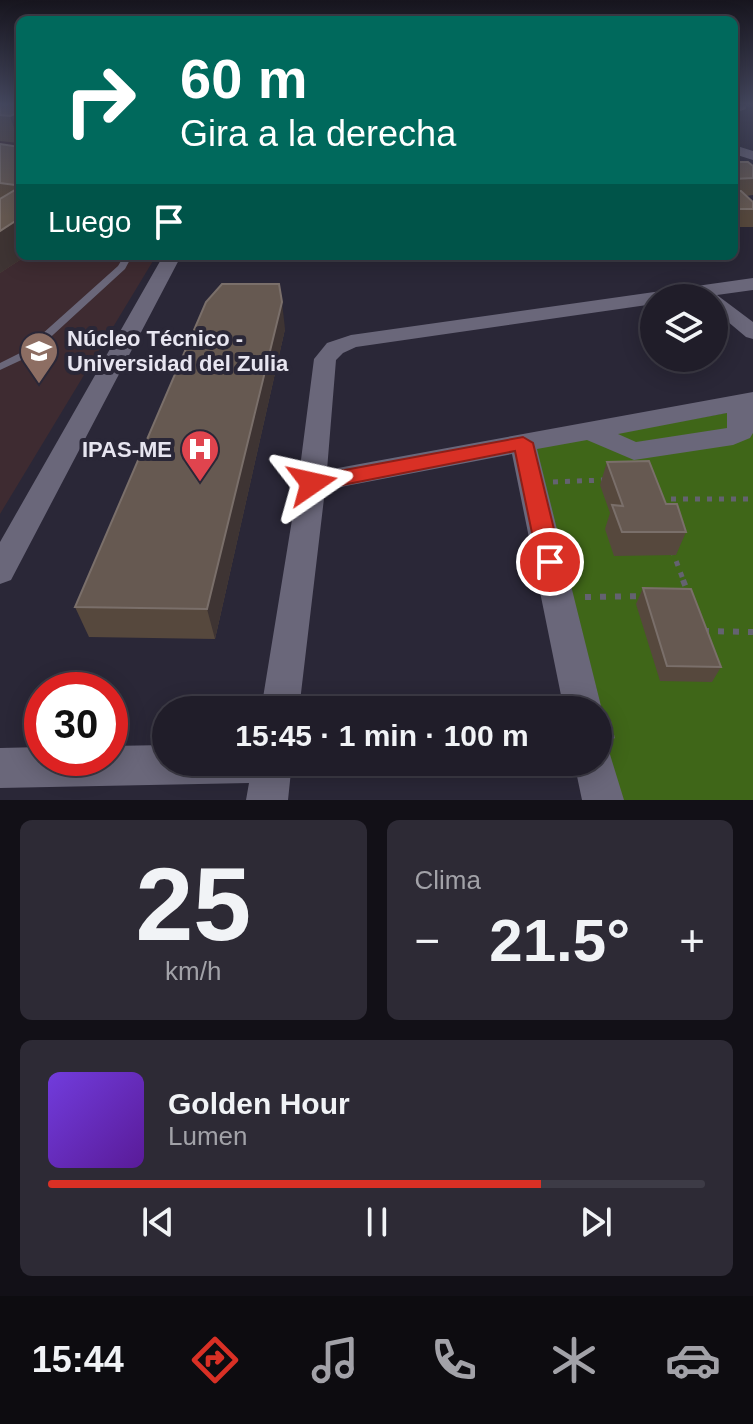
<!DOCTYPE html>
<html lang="es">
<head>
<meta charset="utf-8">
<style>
  :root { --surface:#201d29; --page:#2d2a35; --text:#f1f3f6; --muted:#a2a2a8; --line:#3d3b46; --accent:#d93025 }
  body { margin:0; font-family:Helvetica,sans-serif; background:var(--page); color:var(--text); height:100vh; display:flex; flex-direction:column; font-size:30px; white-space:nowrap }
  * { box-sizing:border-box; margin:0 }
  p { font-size:26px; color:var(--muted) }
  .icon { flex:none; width:44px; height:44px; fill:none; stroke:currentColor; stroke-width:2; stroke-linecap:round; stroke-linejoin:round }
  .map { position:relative; height:800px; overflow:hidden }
  .drawer { display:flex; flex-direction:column; gap:20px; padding:20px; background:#121017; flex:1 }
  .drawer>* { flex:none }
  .top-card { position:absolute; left:16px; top:16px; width:722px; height:244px; border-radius:12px; box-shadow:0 4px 20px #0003,0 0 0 2px var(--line); background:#00695c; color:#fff; overflow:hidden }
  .buttons { position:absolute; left:640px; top:284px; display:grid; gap:16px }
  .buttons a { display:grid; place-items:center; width:88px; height:88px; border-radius:50%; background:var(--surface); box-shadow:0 4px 20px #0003,0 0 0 2px var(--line); font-size:40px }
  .speed { position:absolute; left:24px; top:672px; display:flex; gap:16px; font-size:40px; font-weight:700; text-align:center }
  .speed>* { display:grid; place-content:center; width:104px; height:104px; border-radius:50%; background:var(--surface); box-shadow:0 4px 20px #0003,0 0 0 2px var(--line); line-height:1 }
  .speed .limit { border:12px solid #d22; background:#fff; color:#111 }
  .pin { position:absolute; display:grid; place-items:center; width:68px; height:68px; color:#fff; margin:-34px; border:4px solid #fff; border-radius:50%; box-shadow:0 2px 8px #0007 }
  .me { position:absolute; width:88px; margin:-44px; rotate:79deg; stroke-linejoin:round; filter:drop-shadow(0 0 6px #0008) }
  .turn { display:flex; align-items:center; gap:28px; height:168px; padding:0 32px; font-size:36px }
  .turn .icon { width:104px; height:104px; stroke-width:2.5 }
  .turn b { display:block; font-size:56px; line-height:68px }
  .then { display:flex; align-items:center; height:76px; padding:0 32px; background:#0003; gap:16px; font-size:30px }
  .big { font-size:60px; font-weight:800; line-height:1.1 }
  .drawer .widget { flex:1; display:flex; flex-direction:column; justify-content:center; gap:12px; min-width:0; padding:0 28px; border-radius:12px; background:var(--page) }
  .drawer .dial { align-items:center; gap:0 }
  .dial b { font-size:104px; line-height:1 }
  .song { display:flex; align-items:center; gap:24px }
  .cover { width:96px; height:96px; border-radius:12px; background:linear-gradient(135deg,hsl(260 70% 55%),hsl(270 70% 35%)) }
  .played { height:8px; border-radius:4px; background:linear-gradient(90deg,var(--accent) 75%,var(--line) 75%) }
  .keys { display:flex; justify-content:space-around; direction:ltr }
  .heat { display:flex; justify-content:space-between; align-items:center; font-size:44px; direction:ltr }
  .drawer .tiles { flex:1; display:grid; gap:20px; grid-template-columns:1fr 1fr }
  .widget:last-child { grid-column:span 2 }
  .trip { position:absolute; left:152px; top:696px; width:460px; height:80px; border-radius:40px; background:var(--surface); box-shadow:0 4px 20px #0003,0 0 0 2px var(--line); font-weight:800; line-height:80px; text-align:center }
  .dock { display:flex; height:128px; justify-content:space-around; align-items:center; background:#0d0c10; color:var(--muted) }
  .dock .icon { width:56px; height:56px }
  .dock .selected { color:var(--accent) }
  .dock b { font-size:36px; color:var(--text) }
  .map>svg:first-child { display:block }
  .education { fill:#3e2b31 }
  .forest { fill:#3f6618 }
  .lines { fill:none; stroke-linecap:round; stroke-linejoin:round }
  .path-far1 { stroke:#646270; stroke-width:5; stroke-dasharray:5 7; stroke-linecap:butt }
  .path { stroke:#646270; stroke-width:6; stroke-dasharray:6 9; stroke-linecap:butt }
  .lane { fill:#6a677a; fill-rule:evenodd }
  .street { fill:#6a677a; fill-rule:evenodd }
  .wall { fill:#56483d }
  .shaded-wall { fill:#3e3433 }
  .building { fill:#665951; stroke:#7a6f6a; stroke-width:2 }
  .route { fill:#d93025; stroke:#8d1f18; stroke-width:2 }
  .labels { text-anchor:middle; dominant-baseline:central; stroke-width:8; stroke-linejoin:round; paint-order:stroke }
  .poi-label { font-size:22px; font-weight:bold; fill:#e7e5f0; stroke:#2a2737; text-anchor:start }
</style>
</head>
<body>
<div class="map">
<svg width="753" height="800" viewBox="0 0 753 800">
  <rect width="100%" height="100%" fill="#2a2737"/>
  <path class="education" d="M0 105H20V256H156L0 514Z"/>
  <path class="forest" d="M753 408V800H619L534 448Z"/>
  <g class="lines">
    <path class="path-far1" d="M553 482 604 480
      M659 499H753
      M672 550 684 582"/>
    <path class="path" d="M683 580 687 590
      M585 597 644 596
      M703 631 753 632
      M608 721 612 739"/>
    <path class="lane" d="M124 256H132L125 269 30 356 0 370V363L22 352 118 266Z"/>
    <path class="street" d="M746 105V109L734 113V106Z
      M734 145 753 151V160L734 154Z
      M163 256H181L11 580 0 584V542Z
      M200 256H446L437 261H209Z
      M753 278V290L717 295 753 322V339L746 337 714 310V298H654V304L356 347 343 353 336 360 327 470 753 392V433L750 438 733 445 634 460 587 440 537 449 602 710 598 719V710H564L512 454 325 490 299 710H261L298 483 314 359 327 343 351 335ZM727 413V428L636 442 618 434Z
      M598 744 608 748 624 800H582L574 762H598Z
      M166 745V762H292L288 800H246L249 783 0 788V748L42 747V758H110V746Z"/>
  </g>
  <path class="wall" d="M0 105H20L19 143 0 141Z
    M0 144 20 147V256H26L0 273Z
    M734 162 753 166V195L746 196 753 202V227H734Z
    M285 329 215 639 89 637 75 607Z
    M607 462 666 504 686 532 676 555 614 556 605 529 610 513 600 485Z
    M643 588 721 667 712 682 660 681 636 604Z"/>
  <path class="shaded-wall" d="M20 112V143H19L10 116Z
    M20 218V256H26L0 273V231Z
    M282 302 285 329 215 639 207 609Z"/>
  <path class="building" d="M0 105H20V112L10 116 0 115Z
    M0 144 20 147V182L15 185 0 183Z
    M734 162H748L753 166V178L734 179Z
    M20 187V218L0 231V199Z
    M734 191H741L753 202V209H734Z
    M222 284H279L282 302 207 609 75 607 206 302Z
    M649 461 666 504H677L686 532H622L612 505 623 506 607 462Z
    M643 588 691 589 721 667 667 666Z"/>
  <linearGradient id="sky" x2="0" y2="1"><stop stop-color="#17151e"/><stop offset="0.48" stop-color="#44475e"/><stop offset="1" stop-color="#44475e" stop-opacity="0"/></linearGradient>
  <rect width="753" height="217" fill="url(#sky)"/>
  <path class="route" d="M523 437 533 443 562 562 558 569 550 571 541 569 538 562 515 451 312 491 304 489 301 483 304 478 312 476Z"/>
  <defs>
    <g id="university-pin" transform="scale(2)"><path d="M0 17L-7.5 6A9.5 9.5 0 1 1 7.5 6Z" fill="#8d6e63" stroke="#2a2737"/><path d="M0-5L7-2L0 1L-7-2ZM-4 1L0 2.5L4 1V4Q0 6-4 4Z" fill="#fff"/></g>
    <g id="hospital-pin" transform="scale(2)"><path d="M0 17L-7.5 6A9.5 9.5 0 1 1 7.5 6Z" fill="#e0444e" stroke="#2a2737"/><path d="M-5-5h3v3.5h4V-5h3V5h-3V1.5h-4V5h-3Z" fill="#fff"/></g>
  </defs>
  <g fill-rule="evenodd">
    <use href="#university-pin" x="39" y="351"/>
    <use href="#hospital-pin" x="200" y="449"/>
  </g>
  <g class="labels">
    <g class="poi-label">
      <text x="67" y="338">Núcleo Técnico -<tspan x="67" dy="25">Universidad del Zulia</tspan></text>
      <text x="172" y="449" text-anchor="end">IPAS-ME</text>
    </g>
  </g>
</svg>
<div class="buttons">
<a><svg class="icon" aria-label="layers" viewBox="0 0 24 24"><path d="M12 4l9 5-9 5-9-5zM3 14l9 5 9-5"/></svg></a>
</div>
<div class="speed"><div class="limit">30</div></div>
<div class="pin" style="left:550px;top:562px;background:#d93025"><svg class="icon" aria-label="arrive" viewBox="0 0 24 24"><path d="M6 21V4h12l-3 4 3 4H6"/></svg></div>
<svg class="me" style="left:312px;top:483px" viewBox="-20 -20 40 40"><path d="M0-17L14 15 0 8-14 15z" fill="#d93025" stroke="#fff" stroke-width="4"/></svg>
<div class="trip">15:45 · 1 min · 100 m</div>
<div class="top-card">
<div class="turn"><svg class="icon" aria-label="right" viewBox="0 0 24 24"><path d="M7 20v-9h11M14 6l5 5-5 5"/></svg><div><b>60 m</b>Gira a la derecha</div></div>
<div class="then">Luego<svg class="icon" aria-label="arrive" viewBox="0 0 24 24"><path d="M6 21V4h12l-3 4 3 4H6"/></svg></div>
</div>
</div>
<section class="drawer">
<div class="tiles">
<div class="widget dial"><b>25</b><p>km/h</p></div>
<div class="widget"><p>Clima</p>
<div class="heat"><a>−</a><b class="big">21.5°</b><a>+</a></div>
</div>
<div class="widget">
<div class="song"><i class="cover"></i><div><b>Golden Hour</b><p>Lumen</p></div></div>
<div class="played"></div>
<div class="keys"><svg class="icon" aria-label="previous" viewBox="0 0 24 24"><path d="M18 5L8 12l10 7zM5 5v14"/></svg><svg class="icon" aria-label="pause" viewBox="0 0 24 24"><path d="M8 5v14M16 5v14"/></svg><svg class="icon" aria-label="next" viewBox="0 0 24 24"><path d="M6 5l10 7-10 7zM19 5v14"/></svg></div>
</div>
</div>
</section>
<nav class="dock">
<b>15:44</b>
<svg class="icon selected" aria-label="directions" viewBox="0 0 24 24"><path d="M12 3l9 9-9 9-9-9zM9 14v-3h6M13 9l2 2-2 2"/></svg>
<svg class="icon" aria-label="music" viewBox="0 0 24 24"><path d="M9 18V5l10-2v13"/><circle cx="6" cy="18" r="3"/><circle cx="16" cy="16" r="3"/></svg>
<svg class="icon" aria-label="phone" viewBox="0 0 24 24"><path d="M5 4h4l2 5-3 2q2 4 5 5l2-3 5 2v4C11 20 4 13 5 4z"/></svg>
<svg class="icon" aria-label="climate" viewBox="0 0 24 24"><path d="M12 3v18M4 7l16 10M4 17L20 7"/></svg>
<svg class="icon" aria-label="car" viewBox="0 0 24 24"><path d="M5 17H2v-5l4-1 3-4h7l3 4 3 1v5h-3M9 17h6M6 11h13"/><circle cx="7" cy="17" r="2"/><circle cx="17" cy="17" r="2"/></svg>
</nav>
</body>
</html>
